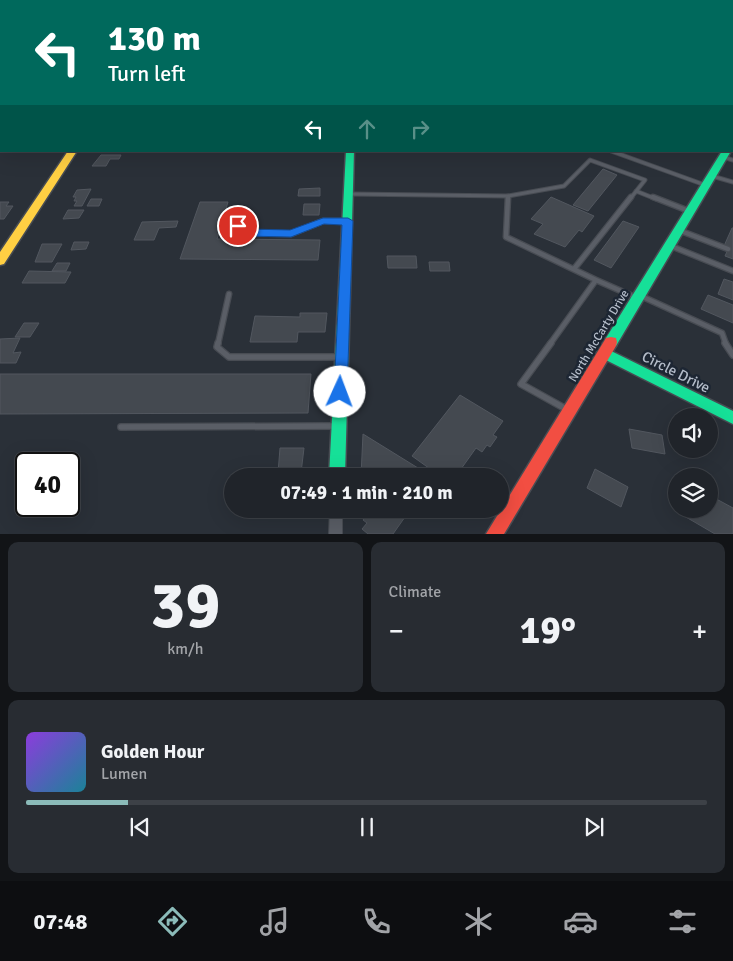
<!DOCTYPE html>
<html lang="en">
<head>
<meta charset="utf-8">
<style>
  :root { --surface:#20242a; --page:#282c32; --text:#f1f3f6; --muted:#a2a4a8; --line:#3d4147; --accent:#8bbbb9 }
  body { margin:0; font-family:Signika,sans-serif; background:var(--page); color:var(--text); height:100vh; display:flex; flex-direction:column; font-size:19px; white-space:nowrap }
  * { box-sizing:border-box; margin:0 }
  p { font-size:16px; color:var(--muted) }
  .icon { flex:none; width:28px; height:28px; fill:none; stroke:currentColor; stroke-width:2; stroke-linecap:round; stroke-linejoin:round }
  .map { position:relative; height:534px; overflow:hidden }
  .sheet { display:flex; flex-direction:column; gap:8px; padding:8px; background:#121417; flex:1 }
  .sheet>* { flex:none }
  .banner { position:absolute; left:0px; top:0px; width:734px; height:152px; box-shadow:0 5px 20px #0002,0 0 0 1px var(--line); background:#00695c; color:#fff; overflow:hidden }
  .controls { position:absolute; left:668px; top:408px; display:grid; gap:10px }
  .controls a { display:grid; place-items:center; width:50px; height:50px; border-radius:50%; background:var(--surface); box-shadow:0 5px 20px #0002,0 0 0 1px var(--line); font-size:25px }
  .speed { position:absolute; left:15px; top:452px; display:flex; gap:10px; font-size:25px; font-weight:700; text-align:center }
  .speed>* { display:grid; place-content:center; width:65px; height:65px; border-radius:50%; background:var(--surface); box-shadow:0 5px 20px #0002,0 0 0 1px var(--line); line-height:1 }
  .speed .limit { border:2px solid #111; border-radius:8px; background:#fff; color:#111 }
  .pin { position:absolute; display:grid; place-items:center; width:42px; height:42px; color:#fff; margin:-21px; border:2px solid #fff; border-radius:50%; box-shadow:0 1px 5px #0007 }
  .me { position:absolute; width:55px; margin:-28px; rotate:2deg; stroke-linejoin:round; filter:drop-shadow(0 0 4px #0008) }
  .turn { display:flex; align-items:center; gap:18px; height:105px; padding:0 25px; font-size:22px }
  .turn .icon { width:65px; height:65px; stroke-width:2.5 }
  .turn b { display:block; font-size:35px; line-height:42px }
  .lanes { display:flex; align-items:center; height:48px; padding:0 25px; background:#0003; justify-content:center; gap:25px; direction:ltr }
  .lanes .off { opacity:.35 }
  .big { font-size:38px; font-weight:800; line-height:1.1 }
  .sheet .card { flex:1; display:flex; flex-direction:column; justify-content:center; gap:8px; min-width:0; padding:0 18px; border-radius:10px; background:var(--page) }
  .sheet .dial { align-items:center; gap:0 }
  .dial b { font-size:65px; line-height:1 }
  .song { display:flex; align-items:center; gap:15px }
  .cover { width:60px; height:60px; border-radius:8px; background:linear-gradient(135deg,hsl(270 70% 55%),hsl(190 70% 35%)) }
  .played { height:5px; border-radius:2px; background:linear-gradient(90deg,var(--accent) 15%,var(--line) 15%) }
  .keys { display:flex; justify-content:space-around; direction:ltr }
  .heat { display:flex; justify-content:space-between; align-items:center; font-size:28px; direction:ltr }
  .sheet .tiles { flex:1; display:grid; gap:8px; grid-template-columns:1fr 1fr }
  .card:last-child { grid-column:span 2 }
  .trip { position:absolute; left:224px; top:468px; width:285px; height:50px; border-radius:25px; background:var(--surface); box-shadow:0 5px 20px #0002,0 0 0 1px var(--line); font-weight:800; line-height:50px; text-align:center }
  .tab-bar { display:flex; height:80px; justify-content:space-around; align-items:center; background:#0d0e11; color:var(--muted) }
  .tab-bar .icon { width:35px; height:35px }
  .tab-bar .selected { color:var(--accent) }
  .tab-bar b { font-size:22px; color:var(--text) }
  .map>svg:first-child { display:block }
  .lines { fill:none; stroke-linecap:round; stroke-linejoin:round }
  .river { stroke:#384963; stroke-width:20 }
  .building { fill:#444950; stroke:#52575f }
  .lane-far3-casing { stroke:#484c53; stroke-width:4 }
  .lane-far2-casing { stroke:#484c53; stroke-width:5 }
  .lane-far1-casing { stroke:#484c53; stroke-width:7 }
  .lane-casing { stroke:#484c53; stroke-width:8 }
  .street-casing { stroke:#484c53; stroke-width:2 }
  .fast-casing { stroke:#484c53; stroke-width:3 }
  .slow-casing { stroke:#484c53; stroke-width:3 }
  .jam-casing { stroke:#484c53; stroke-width:3 }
  .lane-far3 { stroke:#5a5e66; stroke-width:2.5 }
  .lane-far2 { stroke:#5a5e66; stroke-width:3 }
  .lane-far1 { stroke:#5a5e66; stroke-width:4.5 }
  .lane { stroke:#5a5e66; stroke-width:5.5 }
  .street { fill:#5a5e66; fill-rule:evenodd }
  .fast { fill:#16e098; fill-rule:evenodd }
  .slow { fill:#ffcf43; fill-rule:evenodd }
  .jam { fill:#f24e42; fill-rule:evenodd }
  .route { fill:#1a73e8; stroke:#114b97 }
  .labels { text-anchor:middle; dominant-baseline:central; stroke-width:5; stroke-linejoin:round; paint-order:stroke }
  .street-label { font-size:12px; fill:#b4bcc9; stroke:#1d2633 }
  .near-street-label { font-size:15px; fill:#b4bcc9; stroke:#1d2633 }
</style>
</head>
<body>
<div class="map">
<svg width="733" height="534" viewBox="0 0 733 534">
  <rect width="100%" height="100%" fill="#2a3038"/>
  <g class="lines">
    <path class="river" d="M40 1 45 0
      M0 11 1 10"/>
  </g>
  <path class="building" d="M101 155H121L119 159H110L106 166H92Z
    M603 169 617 175 588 211 573 205Z
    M320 188V196H298L299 189Z
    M91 189 82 206H74L77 201H74L76 197H73L77 190Z
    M551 197 594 216 582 232 579 230 565 247 534 234 543 224 531 219Z
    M91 199H102L99 206H87Z
    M0 202H9L6 206H13L4 219H0Z
    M200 202H228L217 239 320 240 318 260 180 259Z
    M304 204H320L319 215H303Z
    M68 210H84L79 218 63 219Z
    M178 221 176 227 159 228 154 240H134L142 222Z
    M623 221 639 227 611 268 594 260Z
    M732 228H733V259L725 256 729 247 724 246Z
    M74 242H89L86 249 71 250Z
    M42 244H62L52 262H35Z
    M387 256H416L417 268H388Z
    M429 262H449L450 271H430Z
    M57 263H70L66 271H52Z
    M29 271 71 272 65 283H22Z
    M724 279 733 282V300L718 294Z
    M708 295 733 305V323L701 309Z
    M300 313H327L325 332H298L297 342H250L255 316 300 317Z
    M24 323H39L30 337H15Z
    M20 338 13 353 21 352 16 363H0V339Z
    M0 374H311L308 413 0 414Z
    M460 395 503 421 493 435 497 437 490 447 487 445 482 452 476 448 456 476H440L412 456Z
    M629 429 662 435 665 454 632 448Z
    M363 434 418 468 412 476H361Z
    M280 448H304L301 473H278Z
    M595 469 628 487 621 507 587 488Z
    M709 495 733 508V534H715L679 513 680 509H709Z
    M372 509H394L405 517 393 534H368L362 529 367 523 363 520Z"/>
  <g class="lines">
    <g class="lane-far3-casing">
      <path id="lane-far3" d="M158 0 160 1
        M688 0 690 1
        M175 1H181"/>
    </g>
    <g class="lane-far2-casing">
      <path id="lane-far2" d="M611 151 705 185
        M723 157 733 160
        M712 176 733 182
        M636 191 656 199
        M350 194 508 196V199
        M508 196 564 186 590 160 645 180 630 199"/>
    </g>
    <g class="lane-far1-casing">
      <path id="lane-far1" d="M508 197 506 237 596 280
        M653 197 689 211
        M238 226 245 233 291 234 323 221H346
        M681 231 728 249
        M671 246 733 271
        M574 269 631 197
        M641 296 722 333 726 344
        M218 344 229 294
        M550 344 596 280 637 298"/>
    </g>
    <g class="lane-casing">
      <path id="lane" d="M218 343 217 347 229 357H338
        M551 343 521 384 566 409
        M725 343 733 355
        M121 427 335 426"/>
    </g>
    <g class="street-casing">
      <path id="street" d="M356 0H360V1H356Z
        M555 0H559V1H555Z
        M732 101H733V106H732Z
        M330 509H342V534H329Z"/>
    </g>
    <g class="fast-casing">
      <path id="fast" d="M346 151H354L345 476H329Z
        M722 151H731L616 346 611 347 606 346 605 342 606 338Z
        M605 348 733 411V424L600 357 598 353 600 349Z"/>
    </g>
    <g class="slow-casing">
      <path id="slow" d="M733 138V144H732V139Z
        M68 151H77L4 264 0 265V252Z"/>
    </g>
    <g class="jam-casing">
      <path id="jam" d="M611 337 616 338 617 342 616 346 504 534H486L606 338Z"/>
    </g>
    <use href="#lane-far3" class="lane-far3"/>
    <use href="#lane-far2" class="lane-far2"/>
    <use href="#lane-far1" class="lane-far1"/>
    <use href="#lane" class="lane"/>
    <use href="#street" class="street"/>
    <use href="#fast" class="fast"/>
    <use href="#slow" class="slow"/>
    <use href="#jam" class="jam"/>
  </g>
  <path class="route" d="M323 218H348L353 221 347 392 345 396 340 398 336 396 334 392 342 225 324 224 291 237 245 236 241 235 233 226 238 223 248 229 290 230Z"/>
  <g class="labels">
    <g class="street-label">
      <text transform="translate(599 336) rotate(-59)">North McCarty Drive</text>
    </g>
    <g class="near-street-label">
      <text transform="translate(676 372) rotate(27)">Circle Drive</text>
    </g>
  </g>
</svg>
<div class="controls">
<a><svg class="icon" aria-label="sound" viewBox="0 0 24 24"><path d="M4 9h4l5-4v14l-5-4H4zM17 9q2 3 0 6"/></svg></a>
<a><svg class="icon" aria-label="layers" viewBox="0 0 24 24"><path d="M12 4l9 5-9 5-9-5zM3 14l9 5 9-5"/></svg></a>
</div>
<div class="speed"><div class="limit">40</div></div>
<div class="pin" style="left:238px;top:226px;background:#d93025"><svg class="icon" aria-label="arrive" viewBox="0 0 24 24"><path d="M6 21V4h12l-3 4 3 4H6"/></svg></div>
<svg class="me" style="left:340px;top:392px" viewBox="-20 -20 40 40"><circle r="19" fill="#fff"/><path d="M0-13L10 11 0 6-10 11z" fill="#1a73e8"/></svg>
<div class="trip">07:49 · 1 min · 210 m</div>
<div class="banner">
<div class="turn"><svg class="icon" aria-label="left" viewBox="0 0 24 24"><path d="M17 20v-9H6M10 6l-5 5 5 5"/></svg><div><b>130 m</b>Turn left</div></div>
<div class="lanes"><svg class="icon" aria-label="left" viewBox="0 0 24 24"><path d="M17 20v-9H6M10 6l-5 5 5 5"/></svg><svg class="icon off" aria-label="ahead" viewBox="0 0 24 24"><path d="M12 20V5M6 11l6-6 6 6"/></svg><svg class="icon off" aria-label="right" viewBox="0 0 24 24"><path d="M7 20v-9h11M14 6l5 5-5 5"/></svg></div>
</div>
</div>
<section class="sheet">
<div class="tiles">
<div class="card dial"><b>39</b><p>km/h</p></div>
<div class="card"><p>Climate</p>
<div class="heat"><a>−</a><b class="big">19°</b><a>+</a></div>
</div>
<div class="card">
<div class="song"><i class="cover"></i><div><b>Golden Hour</b><p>Lumen</p></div></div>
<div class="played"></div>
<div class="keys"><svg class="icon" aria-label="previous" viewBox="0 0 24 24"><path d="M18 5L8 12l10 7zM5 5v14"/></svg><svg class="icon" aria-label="pause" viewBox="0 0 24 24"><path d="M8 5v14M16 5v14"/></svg><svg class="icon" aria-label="next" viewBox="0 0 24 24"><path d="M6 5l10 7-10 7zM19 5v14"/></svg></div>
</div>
</div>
</section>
<nav class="tab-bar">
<b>07:48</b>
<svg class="icon selected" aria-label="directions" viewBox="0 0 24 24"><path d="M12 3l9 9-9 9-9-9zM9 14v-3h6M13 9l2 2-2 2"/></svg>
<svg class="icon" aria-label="music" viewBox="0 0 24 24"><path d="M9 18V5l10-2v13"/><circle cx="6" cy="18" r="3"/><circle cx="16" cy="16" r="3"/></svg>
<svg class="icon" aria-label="phone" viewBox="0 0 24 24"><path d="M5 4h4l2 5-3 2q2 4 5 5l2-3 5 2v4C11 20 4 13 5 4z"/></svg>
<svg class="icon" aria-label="climate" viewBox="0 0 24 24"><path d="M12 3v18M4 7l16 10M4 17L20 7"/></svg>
<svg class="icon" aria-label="car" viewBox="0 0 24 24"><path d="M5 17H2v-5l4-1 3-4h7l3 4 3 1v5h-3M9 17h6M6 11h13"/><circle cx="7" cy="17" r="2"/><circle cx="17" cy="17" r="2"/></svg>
<svg class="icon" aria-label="filters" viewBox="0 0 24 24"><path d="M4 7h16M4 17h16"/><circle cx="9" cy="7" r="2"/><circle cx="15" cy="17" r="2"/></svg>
</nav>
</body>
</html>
